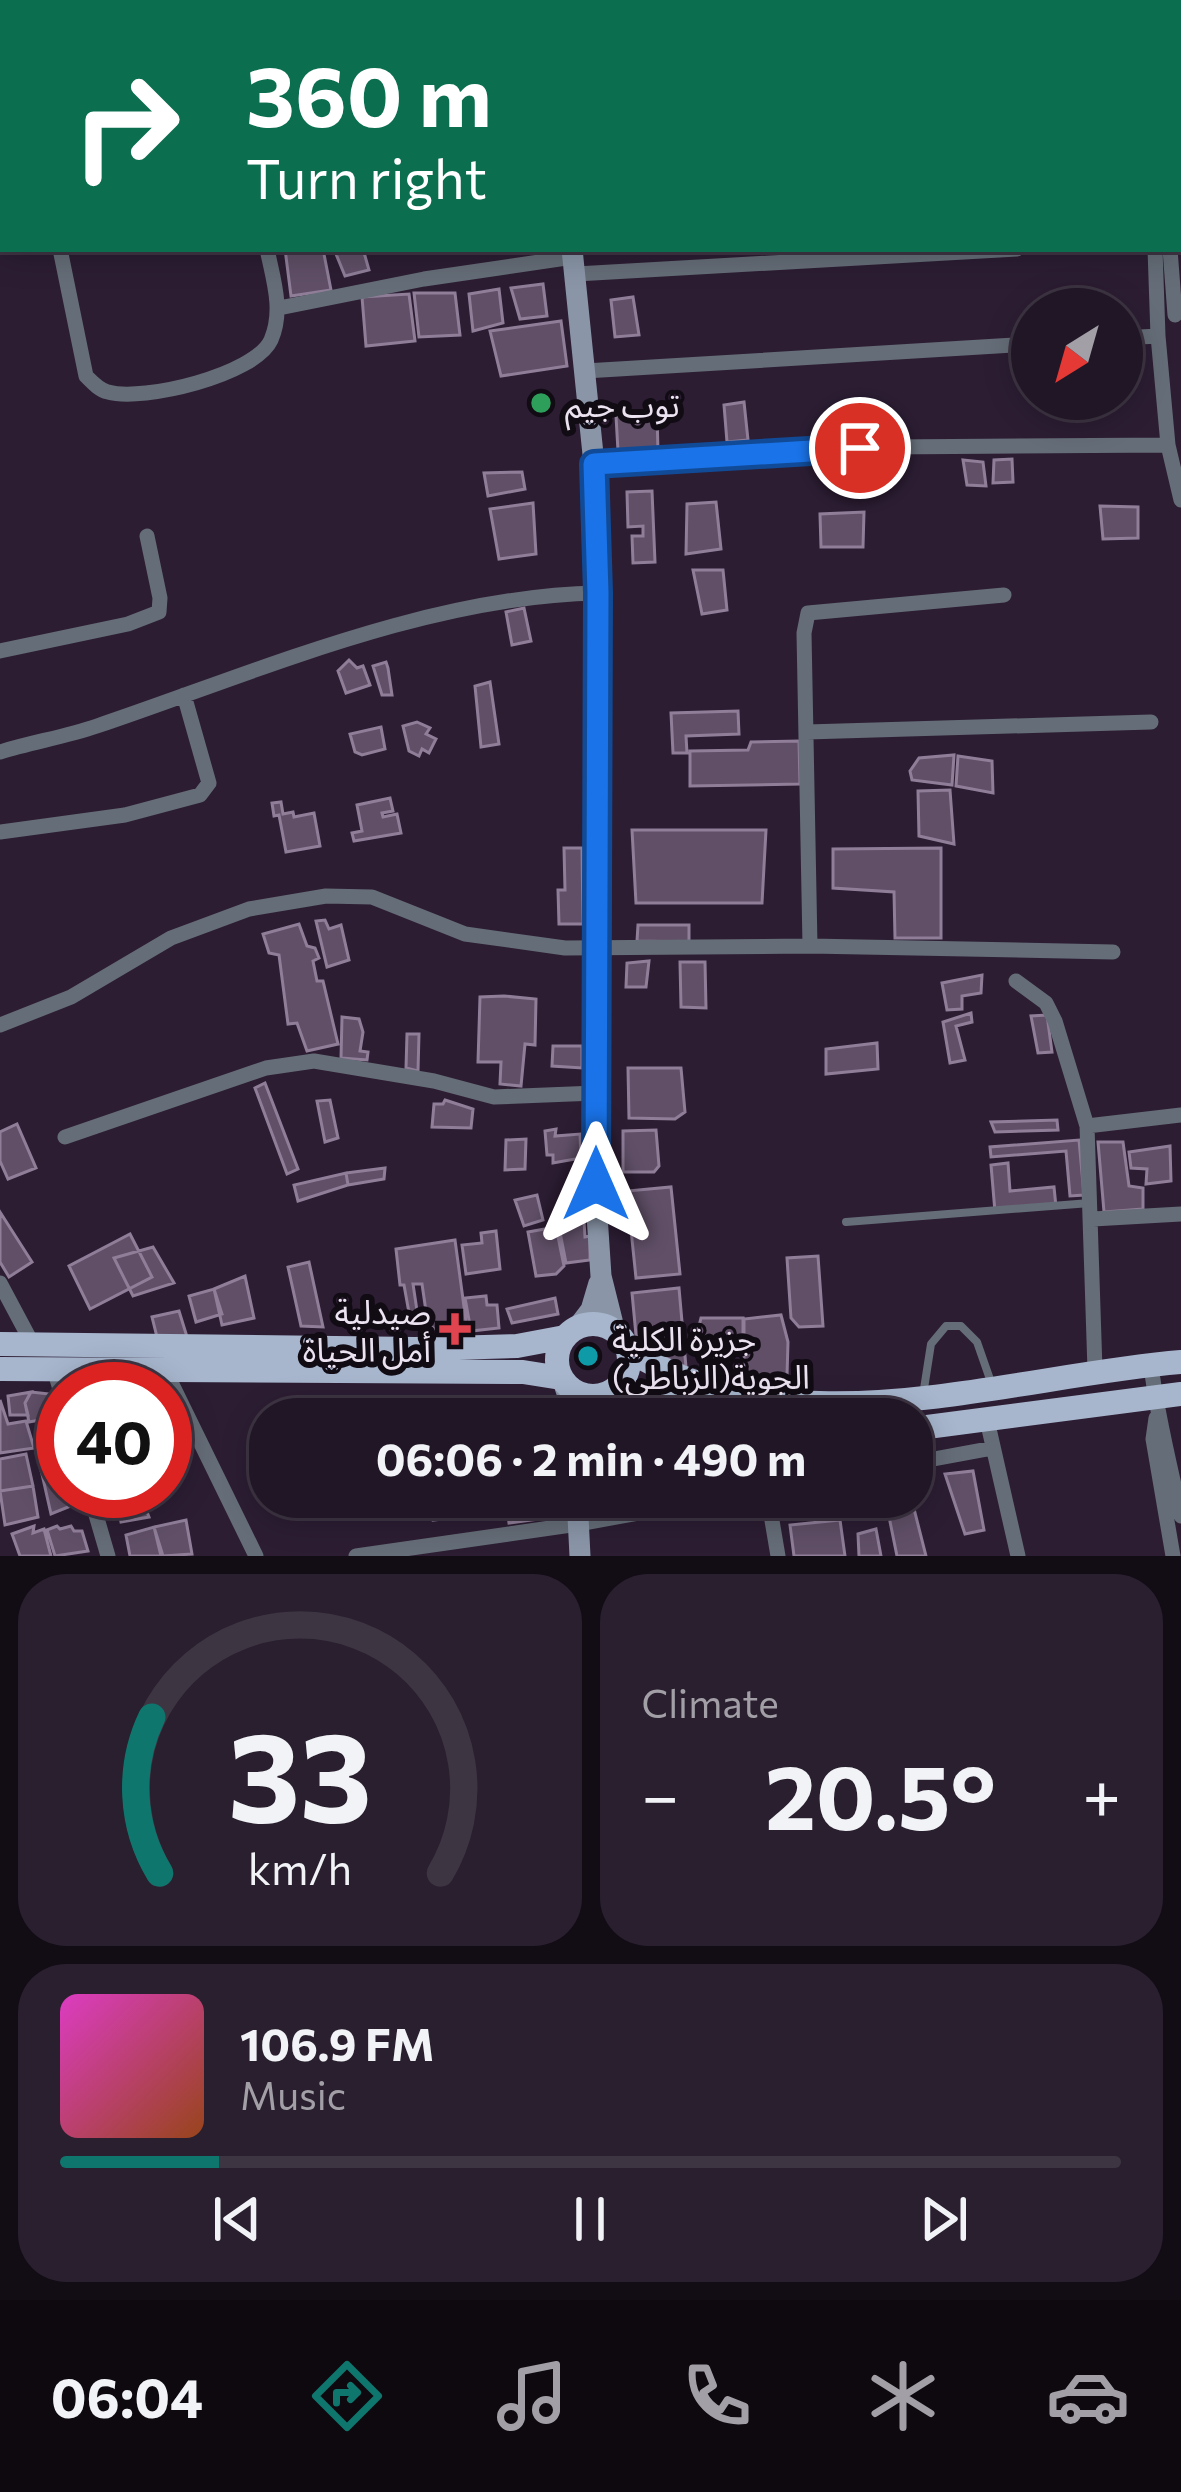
<!DOCTYPE html>
<html lang="en">
<head>
<meta charset="utf-8">
<style>
  :root { --surface:#211626; --page:#291f2e; --text:#f1f3f6; --muted:#a29fa7; --line:#3e3543; --accent:#0f766e }
  body { margin:0; font-family:Commissioner,"Noto Sans Arabic",sans-serif; background:var(--page); color:var(--text); height:100vh; display:flex; flex-direction:column; font-size:45px; white-space:nowrap }
  * { box-sizing:border-box; margin:0 }
  p { font-size:39px; color:var(--muted) }
  .icon { flex:none; width:66px; height:66px; fill:none; stroke:currentColor; stroke-width:2; stroke-linecap:round; stroke-linejoin:round }
  .map { position:relative; height:1556px; overflow:hidden }
  .sheet { display:flex; flex-direction:column; gap:18px; padding:18px; background:#120c15; flex:1 }
  .sheet>* { flex:none }
  .top-card { position:absolute; left:0px; top:0px; width:1182px; height:252px; box-shadow:0 6px 30px #0003,0 0 0 3px var(--line); background:#0b6e4f; color:#fff; overflow:hidden }
  .needle { width:78px; rotate:217deg }
  .tools { position:absolute; left:1011px; top:288px; display:grid; gap:24px }
  .tools a { display:grid; place-items:center; width:132px; height:132px; border-radius:50%; background:var(--surface); box-shadow:0 6px 30px #0003,0 0 0 3px var(--line); font-size:60px }
  .speed { position:absolute; left:36px; top:1362px; display:flex; gap:24px; font-size:60px; font-weight:700; text-align:center }
  .speed>* { display:grid; place-content:center; width:156px; height:156px; border-radius:50%; background:var(--surface); box-shadow:0 6px 30px #0003,0 0 0 3px var(--line); line-height:1 }
  .speed .limit { border:18px solid #d22; background:#fff; color:#111 }
  .pin { position:absolute; display:grid; place-items:center; width:102px; height:102px; color:#fff; margin:-51px; border:6px solid #fff; border-radius:50%; box-shadow:0 3px 12px #0007 }
  .me { position:absolute; width:132px; margin:-66px; rotate:0deg; stroke-linejoin:round; filter:drop-shadow(0 0 9px #0008) }
  .turn { display:flex; align-items:center; gap:42px; height:252px; padding:0 48px; font-size:54px }
  .turn .icon { width:156px; height:156px; stroke-width:2.5 }
  .turn b { display:block; font-size:84px; line-height:102px }
  .big { font-size:90px; font-weight:700; line-height:1.1 }
  .sheet .widget { flex:1; display:flex; flex-direction:column; justify-content:center; gap:18px; min-width:0; padding:0 42px; border-radius:48px; background:var(--page) }
  .sheet .dial { align-items:center; gap:0 }
  .dial svg { height:312px; overflow:visible; fill:none; stroke:var(--line); stroke-width:7; stroke-linecap:round; text-anchor:middle }
  .dial text { fill:var(--text); stroke:none }
  .song { display:flex; align-items:center; gap:36px }
  .cover { width:144px; height:144px; border-radius:18px; background:linear-gradient(135deg,hsl(310 70% 55%),hsl(20 70% 35%)) }
  .played { height:12px; border-radius:6px; background:linear-gradient(90deg,var(--accent) 15%,var(--line) 15%) }
  .keys { display:flex; justify-content:space-around; direction:ltr }
  .heat { display:flex; justify-content:space-between; align-items:center; font-size:66px; direction:ltr }
  .sheet .tiles { flex:1; display:grid; gap:18px; grid-template-columns:1fr 1fr }
  .widget:last-child { grid-column:span 2 }
  .trip { position:absolute; left:249px; top:1398px; width:684px; height:120px; border-radius:48px; background:var(--surface); box-shadow:0 6px 30px #0003,0 0 0 3px var(--line); font-weight:700; line-height:120px; text-align:center }
  .menu { display:flex; height:192px; justify-content:space-around; align-items:center; background:#0d090f; color:var(--muted) }
  .menu .icon { width:84px; height:84px }
  .menu .selected { color:var(--accent) }
  .menu b { font-size:54px; color:var(--text) }
  .map>svg:first-child { display:block }
  .building { fill:#604f67; stroke:#907e99; stroke-width:3 }
  .lines { fill:none; stroke-linecap:round; stroke-linejoin:round }
  .lane { stroke:#656d78; stroke-width:8 }
  .street { stroke:#656d78; stroke-width:15 }
  .secondary { stroke:#8a96a8; stroke-width:21 }
  .primary { stroke:#a7b6cd; stroke-width:24 }
  .route-casing { stroke:#114b97; stroke-width:30 }
  .route { stroke:#1a73e8; stroke-width:21 }
  .leisure-dot { fill:#2e9e5b; stroke:#110b14; stroke-width:4.5 }
  .health-dot { fill:#e0444e; stroke:#110b14; stroke-width:4.5 }
  .culture-dot { fill:#0f9aa8; stroke:#110b14; stroke-width:4.5 }
  .labels { text-anchor:middle; dominant-baseline:central; stroke-width:12; stroke-linejoin:round; paint-order:stroke }
  .poi-label { font-size:33px; fill:#ece3f1; stroke:#110b14; text-anchor:start }
</style>
</head>
<body>
<div class="map">
<svg width="1181" height="1556" viewBox="0 0 1181 1556">
  <rect width="100%" height="100%" fill="#2c1d33"/>
  <path class="building" d="M285 249H323L331 290 291 296Z
    M353 249H363L369 270 345 276 336 254Z
    M543 284 547 316 520 319 511 288Z
    M499 289 503 323 473 331 469 294Z
    M414 293H455L460 335 419 337Z
    M409 294 415 341 366 346 362 297Z
    M633 297 639 335 615 337 611 300Z
    M561 321 567 366 501 376 490 331Z
    M744 402 748 440 727 442 724 405Z
    M657 413 658 452 618 451 616 416Z
    M1012 459 1013 482 993 483 994 460Z
    M963 460 983 462 986 486 967 485Z
    M522 472 525 489 488 496 484 473Z
    M652 491 655 562 633 563 632 536H643V526L628 527 627 492Z
    M716 502 721 549 686 554 687 504Z
    M533 503 536 554 499 559 490 509Z
    M1100 506 1138 507V538L1103 539Z
    M864 512 863 547H821L820 514Z
    M693 570H723L727 610 702 614Z
    M524 608 531 641 512 645 506 612Z
    M349 660 357 668 363 666 370 685 346 693 338 671Z
    M386 662 388 668 392 695H382L373 666Z
    M490 682 499 744 481 747 475 686Z
    M738 711 739 734 686 736 687 753H673L671 713Z
    M417 722 430 728 426 734 436 739 429 753 422 749 419 756 409 751 403 726Z
    M381 727 385 749 362 755 355 752 350 734Z
    M799 741 800 784 690 786V751L748 750 751 742Z
    M954 755 952 785 912 780 910 771 919 758Z
    M958 756 992 761 993 793 956 786Z
    M950 790 954 844 919 836 918 791Z
    M390 798 393 811 382 813 383 817 397 814 401 833 354 841 352 833 362 831 357 805Z
    M281 802 283 814 293 812 294 817 314 813 320 846 286 852 279 815 274 816 272 803Z
    M632 830H766L762 903H636Z
    M564 848H582L583 924H559L558 890H565Z
    M941 848V938H895L894 892 833 888V849Z
    M325 920 329 929 341 925 349 960 327 967 316 921Z
    M299 924 307 946 315 948 319 958 313 961 317 981H323L338 1044 307 1051 297 1023 288 1024 279 955 269 953 263 934Z
    M638 925H689V942L637 941Z
    M649 961 646 987H626L627 963Z
    M680 962H705L706 1008 681 1007Z
    M982 975 981 993 962 996V1009L947 1010 942 983Z
    M504 996 536 999 535 1045 525 1044 521 1086 500 1084 501 1062H478L480 997Z
    M971 1013 972 1022 956 1026 965 1060 950 1063 943 1022Z
    M1047 1015 1052 1052 1038 1053 1031 1016Z
    M342 1017 359 1019 363 1032 360 1051 368 1052 367 1060 341 1058Z
    M407 1034H419L418 1071 406 1068Z
    M877 1043 878 1069 826 1074V1049Z
    M553 1046H582V1068L552 1066Z
    M628 1068H681L685 1112 675 1119 629 1118Z
    M265 1083 298 1169 287 1174 255 1088Z
    M330 1100 338 1138 325 1142 317 1101Z
    M445 1100 473 1109 471 1128 432 1127 434 1104H443Z
    M1057 1120 1058 1130 995 1132 991 1122Z
    M17 1124 36 1168 8 1179 0 1161V1132Z
    M556 1129 555 1136 580 1134 581 1158 553 1163V1155H547L545 1131Z
    M656 1130 659 1166 654 1172H623V1131Z
    M526 1139 525 1169 505 1170 506 1140Z
    M1079 1140 1084 1195 1070 1196 1066 1151 991 1157 990 1147Z
    M1098 1142H1123L1129 1186 1143 1188V1209L1104 1212Z
    M1170 1146 1171 1181 1146 1184 1147 1169 1131 1168 1129 1152Z
    M1008 1163 1010 1191 1054 1187 1056 1207 995 1212 991 1165Z
    M385 1168 384 1179 348 1185 346 1173Z
    M346 1173 348 1185 298 1201 294 1185Z
    M671 1187 680 1274 636 1278 627 1191Z
    M537 1195 543 1220 524 1226 515 1200Z
    M0 1212 32 1262 9 1277 0 1262Z
    M584 1221 585 1237 590 1236V1260L566 1263 559 1227Z
    M556 1227 564 1266 556 1274 536 1276 528 1232Z
    M496 1231 500 1269 466 1274 462 1245 482 1243 481 1233Z
    M130 1234 152 1277 90 1309 69 1266Z
    M455 1240 467 1329H435L428 1325 422 1284H413L419 1324H411L404 1285H400L396 1249Z
    M153 1247 174 1283 133 1296 114 1258Z
    M818 1256 823 1326 799 1327 791 1318 787 1258Z
    M309 1262 323 1327 301 1326 288 1267Z
    M245 1276 254 1318 222 1325 214 1289Z
    M679 1288 686 1367 657 1354 636 1335 632 1293Z
    M214 1289 222 1314 196 1322 189 1296Z
    M486 1296 487 1305H497L499 1328 471 1331 465 1298Z
    M555 1298 558 1314 512 1323 507 1309Z
    M179 1311 188 1340 158 1341 152 1317Z
    M781 1315 788 1342 787 1376 744 1378V1319Z
    M701 1318H743V1353L700 1358 698 1330Z
    M31 1392 59 1395 62 1416 29 1422 25 1403Z
    M31 1392 25 1403 28 1415H10L8 1396Z
    M176 1394 192 1440 165 1442V1395Z
    M0 1400 8 1424 26 1421 34 1448 0 1453Z
    M400 1405H449L450 1419H402Z
    M63 1426V1448L40 1452 37 1434Z
    M63 1448V1469L42 1474 36 1453Z
    M26 1454 33 1486 0 1491V1459Z
    M63 1469V1491H80L83 1501 51 1514 42 1474Z
    M973 1471 984 1530 965 1534 945 1474Z
    M33 1486 38 1517 5 1525 0 1491Z
    M115 1491H139L149 1517 121 1522Z
    M427 1497H475L478 1515 433 1520Z
    M506 1497H536L539 1519 509 1523Z
    M536 1497H559L560 1516 539 1519Z
    M885 1497H911L926 1556H897Z
    M186 1520 192 1554 163 1556 154 1527Z
    M840 1520 845 1556H794L790 1525Z
    M34 1526 33 1533 44 1529 51 1556H20L12 1534Z
    M57 1526 60 1529 71 1526 74 1531H82L88 1551 55 1556 47 1530Z
    M154 1527 161 1556H130L126 1535Z
    M876 1529 881 1556H859L858 1534Z"/>
  <g class="lines">
    <path class="lane" d="M769 3 786 0
      M846 1222 1090 1203
      M923 1395 931 1344 946 1326H961L977 1342 992 1385"/>
    <path class="street" d="M56 0 57 3
      M179 0 180 3
      M802 0 803 3
      M1023 0 1024 3
      M1150 0V3
      M309 3 322 0
      M0 69 3 71
      M1179 181H1181
      M60 249 86 376C92 382 99 390 108 392 143 402 255 375 271 340 284 310 273 279 267 249
      M1155 249 1158 336 1168 445
      M1170 249 1175 315
      M576 274 1017 249
      M279 308 424 279 573 257
      M1122 338 1158 336
      M585 371 1032 344
      M594 464 886 447 1168 445 1181 500
      M0 651 128 624 159 612 160 598 147 536
      M807 732 1151 722
      M0 752C32 742 65 737 97 726 257 672 428 596 598 593
      M0 832 125 815 200 795 209 783 184 695
      M810 946 804 633 808 613 1004 595
      M1016 981 1046 1003 1055 1021 1087 1126 1095 1370
      M0 1025 71 997 171 938 249 909 326 896 372 897 465 934 565 948 810 946 1113 952
      M1087 1126 1181 1115
      M65 1137 266 1068 314 1061 434 1081 494 1097 596 1093
      M1093 1219 1181 1214
      M0 1283 32 1343
      M1151 1365C1157 1416 1170 1465 1181 1516
      M54 1369 63 1399
      M165 1370 256 1556
      M1156 1418 1153 1439 1173 1556
      M987 1420 1018 1556
      M912 1463 993 1448
      M89 1491 108 1556
      M768 1497 778 1556
      M356 1556 578 1524 727 1497"/>
    <path class="secondary" d="M556 3V0
      M572 249 594 464 598 593 595 1185 601 1276 615 1332
      M578 1327 591 1310 599 1283
      M563 1381 576 1419
      M596 1419 609 1393
      M577 1497 580 1556"/>
    <path class="primary" d="M557 1360a36 36 0 1 1 72 0a36 36 0 1 1-72 0Z
      M0 1344 415 1349 517 1346 565 1337
      M627 1349C789 1454 1003 1377 1181 1362
      M0 1369 523 1372 561 1378
      M612 1391 738 1419
      M912 1429 1181 1394"/>
  </g>
  <g class="lines">
    <g class="route-casing">
      <path id="route" d="M596 1184 598 593 594 464 860 448"/>
    </g>
    <use href="#route" class="route"/>
  </g>
  <circle class="leisure-dot" cx="541" cy="403" r="12"/>
  <path class="health-dot" d="M449 1311h12v12h12v12h-12v12h-12v-12h-12v-12h12z"/>
  <circle class="culture-dot" cx="588" cy="1356" r="12"/>
  <g class="labels">
    <g class="poi-label">
      <text x="565" y="403">توب جيم</text>
      <text x="431" y="1310" text-anchor="end">صيدلية<tspan x="431" dy="38">أمل الحياة</tspan></text>
      <text x="612" y="1337">جزيرة الكلية<tspan x="612" dy="38">الجوية(الزباطي)</tspan></text>
    </g>
  </g>
</svg>
<div class="tools">
<a><svg class="needle" viewBox="-14 -14 28 28"><path d="M0-13l5 13h-10z" fill="#e53935"/><path d="M0 13l5-13h-10z" fill="#a29fa7"/></svg></a>
</div>
<div class="speed"><div class="limit">40</div></div>
<div class="pin" style="left:860px;top:448px;background:#d93025"><svg class="icon" aria-label="arrive" viewBox="0 0 24 24"><path d="M6 21V4h12l-3 4 3 4H6"/></svg></div>
<svg class="me" style="left:596px;top:1184px" viewBox="-20 -20 40 40"><path d="M0-17L14 15 0 8-14 15z" fill="#1a73e8" stroke="#fff" stroke-width="4"/></svg>
<div class="trip">06:06 · 2 min · 490 m</div>
<div class="top-card">
<div class="turn"><svg class="icon" aria-label="right" viewBox="0 0 24 24"><path d="M7 20v-9h11M14 6l5 5-5 5"/></svg><div><b>360 m</b>Turn right</div></div>
</div>
</div>
<section class="sheet">
<div class="tiles">
<div class="widget dial"><svg viewBox="0 0 100 80">
<path d="M14 69A42 42 0 1 1 86 69"/>
<path d="M14 69A42 42 0 0 1 12 29" stroke="#0f766e"/>
<text x="50" y="56" font-size="32" font-weight="700">33</text>
<text x="50" y="72" font-size="11">km/h</text>
</svg></div>
<div class="widget"><p>Climate</p>
<div class="heat"><a>−</a><b class="big">20.5°</b><a>+</a></div>
</div>
<div class="widget">
<div class="song"><i class="cover"></i><div><b>106.9 FM</b><p>Music</p></div></div>
<div class="played"></div>
<div class="keys"><svg class="icon" aria-label="previous" viewBox="0 0 24 24"><path d="M18 5L8 12l10 7zM5 5v14"/></svg><svg class="icon" aria-label="pause" viewBox="0 0 24 24"><path d="M8 5v14M16 5v14"/></svg><svg class="icon" aria-label="next" viewBox="0 0 24 24"><path d="M6 5l10 7-10 7zM19 5v14"/></svg></div>
</div>
</div>
</section>
<nav class="menu">
<b>06:04</b>
<svg class="icon selected" aria-label="directions" viewBox="0 0 24 24"><path d="M12 3l9 9-9 9-9-9zM9 14v-3h6M13 9l2 2-2 2"/></svg>
<svg class="icon" aria-label="music" viewBox="0 0 24 24"><path d="M9 18V5l10-2v13"/><circle cx="6" cy="18" r="3"/><circle cx="16" cy="16" r="3"/></svg>
<svg class="icon" aria-label="phone" viewBox="0 0 24 24"><path d="M5 4h4l2 5-3 2q2 4 5 5l2-3 5 2v4C11 20 4 13 5 4z"/></svg>
<svg class="icon" aria-label="climate" viewBox="0 0 24 24"><path d="M12 3v18M4 7l16 10M4 17L20 7"/></svg>
<svg class="icon" aria-label="car" viewBox="0 0 24 24"><path d="M5 17H2v-5l4-1 3-4h7l3 4 3 1v5h-3M9 17h6M6 11h13"/><circle cx="7" cy="17" r="2"/><circle cx="17" cy="17" r="2"/></svg>
</nav>
</body>
</html>
